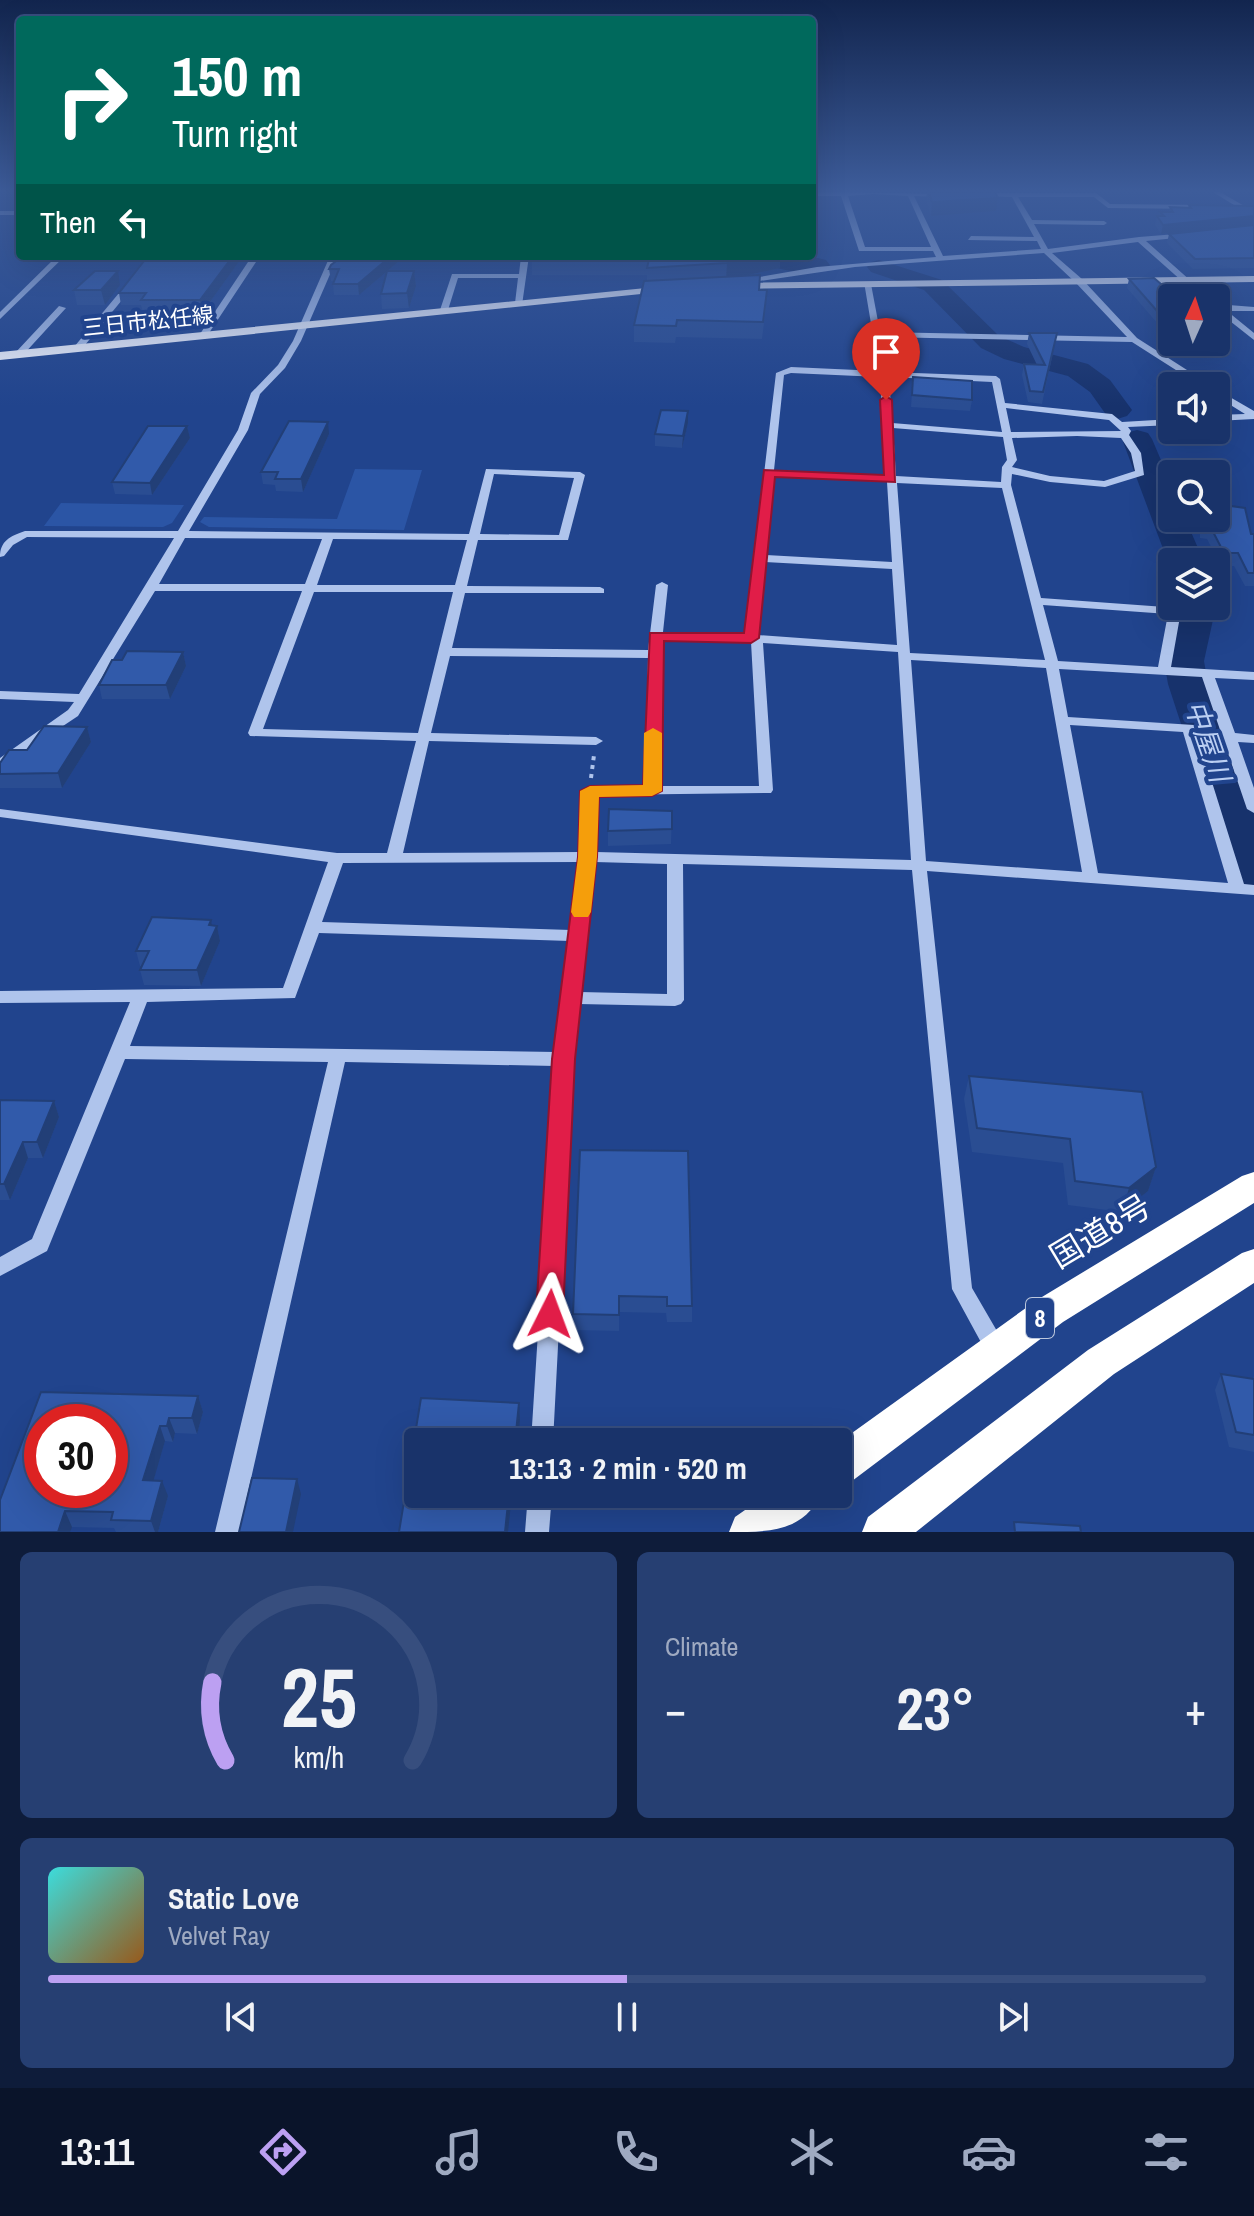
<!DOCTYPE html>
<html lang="en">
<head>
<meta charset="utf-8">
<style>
  :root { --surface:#19336a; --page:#263f72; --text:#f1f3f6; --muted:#9faac1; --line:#374e7e; --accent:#bca0f2 }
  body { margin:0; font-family:"Archivo Narrow","Noto Sans JP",sans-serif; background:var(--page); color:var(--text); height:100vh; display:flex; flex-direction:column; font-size:30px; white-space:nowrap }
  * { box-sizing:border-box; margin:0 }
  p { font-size:26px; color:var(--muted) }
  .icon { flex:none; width:44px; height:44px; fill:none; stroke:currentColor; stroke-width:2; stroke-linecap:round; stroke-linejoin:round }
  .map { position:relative; height:1532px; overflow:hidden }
  .details { display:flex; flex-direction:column; gap:20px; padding:20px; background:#0e1c3a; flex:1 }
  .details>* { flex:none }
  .guide { position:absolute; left:16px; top:16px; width:800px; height:244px; border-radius:8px; box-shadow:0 8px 32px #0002,0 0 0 2px var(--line); background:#00695c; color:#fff; overflow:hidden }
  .needle { width:52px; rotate:3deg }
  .fabs { position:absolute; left:1158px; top:284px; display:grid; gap:16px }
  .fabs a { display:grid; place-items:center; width:72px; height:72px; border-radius:8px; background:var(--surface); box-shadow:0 8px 32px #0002,0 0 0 2px var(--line); font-size:40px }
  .speed { position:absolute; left:24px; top:1404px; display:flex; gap:16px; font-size:40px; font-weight:700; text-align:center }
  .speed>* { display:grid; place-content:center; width:104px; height:104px; border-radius:50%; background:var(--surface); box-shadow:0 8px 32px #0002,0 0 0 2px var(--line); line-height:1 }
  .speed .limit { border:12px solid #d22; background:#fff; color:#111 }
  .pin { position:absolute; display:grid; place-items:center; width:68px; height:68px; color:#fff; margin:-82px -34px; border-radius:50% 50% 50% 0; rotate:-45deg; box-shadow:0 0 8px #0007 }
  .pin .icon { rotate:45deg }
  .me { position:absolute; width:88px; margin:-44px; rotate:3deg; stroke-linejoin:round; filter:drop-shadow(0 0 6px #0008) }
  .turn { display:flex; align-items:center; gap:28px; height:168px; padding:0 24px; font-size:36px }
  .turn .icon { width:104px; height:104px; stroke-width:2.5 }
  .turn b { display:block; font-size:56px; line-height:68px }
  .then { display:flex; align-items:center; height:76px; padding:0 24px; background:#0003; gap:16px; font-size:30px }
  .big { font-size:60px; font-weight:800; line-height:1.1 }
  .details .widget { flex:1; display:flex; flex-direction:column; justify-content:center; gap:12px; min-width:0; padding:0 28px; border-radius:12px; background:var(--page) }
  .details .dial { align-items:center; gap:0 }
  .dial svg { height:208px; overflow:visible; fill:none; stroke:var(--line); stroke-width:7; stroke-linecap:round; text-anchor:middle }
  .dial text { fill:var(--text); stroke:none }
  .song { display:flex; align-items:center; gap:24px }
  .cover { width:96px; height:96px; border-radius:12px; background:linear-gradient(135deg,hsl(180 70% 55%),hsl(30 70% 35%)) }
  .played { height:8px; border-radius:4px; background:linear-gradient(90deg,var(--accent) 50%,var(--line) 50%) }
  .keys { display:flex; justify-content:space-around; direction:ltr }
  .heat { display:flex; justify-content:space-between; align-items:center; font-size:44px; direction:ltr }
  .details .tiles { flex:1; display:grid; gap:20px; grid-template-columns:1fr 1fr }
  .widget:last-child { grid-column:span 2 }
  .trip { position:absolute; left:404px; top:1428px; width:448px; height:80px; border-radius:8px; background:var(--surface); box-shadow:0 8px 32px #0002,0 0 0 2px var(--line); font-weight:800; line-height:80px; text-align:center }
  .tab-bar { display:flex; height:128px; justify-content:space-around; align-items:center; background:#0a142a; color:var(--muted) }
  .tab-bar .icon { width:56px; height:56px }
  .tab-bar .selected { color:var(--accent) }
  .tab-bar b { font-size:36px; color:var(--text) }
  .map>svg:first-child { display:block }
  .green { fill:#2b55a5 }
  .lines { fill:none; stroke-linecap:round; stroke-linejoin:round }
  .river { fill:#17326c; fill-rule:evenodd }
  .path { stroke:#afc4ec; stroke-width:4; stroke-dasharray:4 5; stroke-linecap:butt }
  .minor { fill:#afc4ec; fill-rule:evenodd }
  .major { fill:#f5f7ff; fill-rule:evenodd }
  .highway { fill:#fff; fill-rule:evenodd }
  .wall { fill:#2a4d92 }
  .shaded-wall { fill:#223f77 }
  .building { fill:#315aaa; stroke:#223f77; stroke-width:2; fill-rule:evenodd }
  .route { fill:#e11d48; stroke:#92132f; stroke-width:2 }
  .slow { fill:#f59e0b }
  .labels { text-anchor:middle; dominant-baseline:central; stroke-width:8; stroke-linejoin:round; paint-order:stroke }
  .far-street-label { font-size:22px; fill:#fff; stroke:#21448d }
  .shield { fill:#21448d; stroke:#bcc7dd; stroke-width:2 }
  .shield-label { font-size:24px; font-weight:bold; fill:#fff }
  .water-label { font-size:28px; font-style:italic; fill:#bbcff3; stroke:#21448d }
  .near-street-label { font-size:32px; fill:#fff; stroke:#21448d }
</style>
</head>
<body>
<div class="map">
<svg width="1254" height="1532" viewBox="0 0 1254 1532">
  <rect width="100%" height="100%" fill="#21448d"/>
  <path class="green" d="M355 469 422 470 404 530 209 527 200 522 204 517 337 519Z
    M61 503 184 505 172 523 163 527 44 526Z"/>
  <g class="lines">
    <path class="river" d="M747 256 818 258 826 260 830 265 826 270C801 276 775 268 751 261Z
      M879 260 942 280 999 336 1024 347 1088 364 1110 380 1132 410 1127 416 1117 419 1107 416 1090 392 1068 376 1004 359 981 348 924 290 871 272 867 267 871 262Z
      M1137 430 1148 433 1152 439 1172 486V518H1185L1204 562H1172V568L1168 562 1122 439 1126 433Z
      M1178 606H1216L1204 661 1208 684 1254 808V890L1237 885 1230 874 1168 684 1164 661Z"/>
    <path class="path" d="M591 778 594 755"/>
    <path class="minor" d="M812 192 946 194 944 197 914 196 943 256 1041 249 1037 241 968 240 971 236 1034 237 1012 197 979 196 981 193H1096L1110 204 1204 205 1207 207 1204 209 1108 208 1094 197H1018L1032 220 1104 221 1107 223 1104 225 1034 224 1048 249 1139 237 1189 233 1186 237 1146 241 1210 298H1201L1138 242 1052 253 1082 279 1137 338 1212 386H1201L1132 342 881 337 888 372 996 376 1000 379 1005 403 1112 414 1122 422 1172 419V425L1128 427 1131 431 1129 435 1141 453 1144 475 1105 487 1050 482 1012 474 1011 485 1041 598 1179 608 1181 611 1171 667 1254 672V680L1215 678 1235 733 1254 735V743L1238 742 1254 788V813L1247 809 1202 677 1059 669 1068 717 1194 725 1244 884 1254 885V895L927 871 972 1288 1008 1350 1005 1357 997 1360 989 1357 952 1289 912 870 683 864 684 1000 681 1004 675 1006 579 1004 573 1059 553 1442H531L555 1066 345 1062 239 1532H215L328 1062 125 1059 47 1251 0 1276V1257L32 1239 130 1002 0 1003V991L283 988 328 862 0 817V809L337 853H387L416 741 250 736 248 733 302 591H155L78 716 0 768V758L68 710 74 702 0 699V691L79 694 174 538 27 537 13 545 4 556 0 557C0 541 10 536 25 531H178L238 430 251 393 278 365 293 341 330 256H338L301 341 285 368 260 394 248 430 189 531 469 534 486 469 580 472 585 475 568 540H478L467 586 600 587 604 589V593H465L452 648 648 650 656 585 662 582 668 585 663 632 745 634 776 373 791 367 879 371 864 282 871 284 880 332 1127 337 1076 283 1044 253 855 267 739 284V280H742L817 267 936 257 933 251H859L841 196H812ZM873 194 908 196 931 247H865L848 196ZM791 373 880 377 886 476 774 470 784 375ZM889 377 992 382 1002 432 892 423ZM1006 408 1109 420 1121 431 1011 432ZM893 428 1003 437 1007 460 1002 467 1001 482 896 476ZM1077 436 1121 438 1131 453 1135 471 1104 481 1050 476 1012 467 1017 460 1012 438ZM494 474 574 478 559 535 480 534ZM774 476 887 482 892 562 766 555ZM897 483 1002 488 1045 660 910 653ZM185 538 322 539 305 584H159ZM333 539 467 540 455 585H317ZM765 562 892 569 897 645 757 635ZM314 592H453L418 733 263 729ZM1043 605 1168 614 1158 667 1058 661ZM662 640 751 642 759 786H659ZM763 643 898 652 911 860 596 852 597 795 771 793 773 790ZM450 656 648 658 645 786 585 788 583 791 581 852 403 853 429 741 596 745 603 741 596 737 431 733ZM911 660 1046 668 1082 872 926 861ZM1070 725 1183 732 1228 883 1098 873ZM580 862 571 930 322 922 343 863ZM595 862 667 864V994L580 992ZM319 933 570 941 556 1052 130 1046 147 1002 295 998Z
      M1213 192H1220L1246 207 1243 209 1227 208V206L1234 205Z
      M0 211H20V215H0Z
      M57 256H65L0 319V312Z
      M252 256H260L205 339H199L198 337Z
      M521 256H529L522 305 515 303 518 278H458L448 310 444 312 440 310 452 274H519Z
      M129 281 136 283 80 351H74V347Z
      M1216 304 1254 307V311H1227L1254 333V340L1216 310Z
      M59 306 66 308 22 356H16V352Z
      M1216 389 1254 411V419L1216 421V415L1245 414 1216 396Z
      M528 1494H552L549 1532H525Z"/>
    <path class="major" d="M1254 276V282L734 289 728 286 734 283Z
      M666 286 672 289 670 291 0 360V352Z"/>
    <path class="highway" d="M1254 1172V1203L1063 1322 852 1481 838 1486V1443L1037 1300 1242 1176Z
      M1254 1249V1283L1114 1374 916 1532H862L868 1517 1088 1350 1242 1253Z
      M768 1494H821C803 1532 769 1532 729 1532L735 1517Z"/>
  </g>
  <path class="wall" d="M927 192H995L996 211 931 216 926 199Z
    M1189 205 1254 225 1161 234 1155 225 1157 216H1159L1160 212H1169L1170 207 1188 208Z
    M1254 225V268L1193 269 1167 243 1169 234Z
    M144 256H243L202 313 143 312 141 305H121L119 293 145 261Z
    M343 256H405L359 295H334L333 284 334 281H331L329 269Z
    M532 256H804L803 262 780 261V268L745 276 759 290 766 307 762 339 676 337 675 343 634 342V325L647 281V275H532Z
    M414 271 416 286 409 308 382 309 381 294Z
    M1129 279 1169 291 1172 298V338H1170L1127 288Z
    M120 285 105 305H77L74 290Z
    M1216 316 1227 328 1225 338H1216Z
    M1029 333H1057L1042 404 1028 402 1022 375 1024 364 1037 365 1027 344Z
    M913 377 972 400 970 411 911 407Z
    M688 411V423L682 448 655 446V434Z
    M187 426 190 438 152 495 115 494 112 482Z
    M329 434 303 492 276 491 275 485 263 484 261 472Z
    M1200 518H1216L1254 534V586H1245L1234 566H1221L1207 539 1200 538Z
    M183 652 186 666 170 699H102L99 685 122 660Z
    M87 727 91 742 62 788H0V763L27 750Z
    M672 811 671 844 608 846V831Z
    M212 926H217L220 941 201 986 144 985 140 970 141 966H140L136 951Z
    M969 1076 1156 1167 1148 1191 1122 1212 1068 1205 1063 1163 972 1152 964 1099Z
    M0 1100 54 1101 59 1117 43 1158H28L10 1200H0Z
    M580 1150 692 1306V1322H667L666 1313 619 1312V1331L573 1330V1314Z
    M1221 1374 1253 1379 1254 1376V1452L1229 1447 1215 1390Z
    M198 1396 203 1412 197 1434 175 1433 173 1442 165 1441 153 1481 168 1496 158 1532H116L114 1528 72 1527 0 1532Z"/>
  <path class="shaded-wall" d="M998 198 996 211 931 216 932 202Z
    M1254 216V225L1161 234 1163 225Z
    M233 256H243L202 313 200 300Z
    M391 256H405L359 295 358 284Z
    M763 256H780V268L726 280 727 263Z
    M118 271 120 285 105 305 101 290Z
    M414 271 416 286 409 308 407 293Z
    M688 411V423L682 448 683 436Z
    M328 422 329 434 303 492 301 479Z
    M187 426 190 438 152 495 150 483Z
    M183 652 186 666 170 699 166 685Z
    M87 727 91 742 62 788 58 773Z
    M211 920 213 933 217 926 220 941 201 986 197 970Z
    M54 1101 59 1117 43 1158 37 1142Z
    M23 1142 28 1158 10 1200 4 1184Z
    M1156 1167 1148 1191 1122 1212 1129 1188Z
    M198 1396 203 1412 197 1434 192 1418Z
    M519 1403 520 1419 518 1442H515Z
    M169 1418 175 1433 173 1442 167 1426Z
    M160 1426 165 1441 149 1496 143 1480Z
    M297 1479 301 1494 293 1532H286Z
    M162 1481 168 1496 158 1532H155L151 1521Z
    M509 1494H512L508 1532H505Z
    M65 1511 72 1527 70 1532H58Z"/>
  <path class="building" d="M929 192H995L998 198 932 202Z
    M1189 205 1254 206V216L1163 225 1157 216H1164L1160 212H1173L1170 207 1191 208Z
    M1254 225V258L1195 259 1169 234Z
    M148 256H233L200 300H141L146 293H119Z
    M343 256H391L358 284H333L339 269H329L331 265Z
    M532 256H763L727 263 647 268 649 259 531 258Z
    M95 271H118L101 290H74Z
    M387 271H414L407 293 381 294Z
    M760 275 759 290H767L763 322 677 320 676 326 634 325 644 281Z
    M1154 278 1169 291H1193L1200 298H1172V328L1129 279Z
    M1216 316 1227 328H1216Z
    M1029 333H1057L1043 392 1030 391 1024 364 1045 365Z
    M913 377 972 381V400L912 395Z
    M661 410 688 411 683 436 655 434Z
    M289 421 328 422 301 479H275L278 472H261Z
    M148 426H187L150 483 112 482Z
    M1216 504 1245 508 1251 534H1254V573H1248L1238 553H1224L1210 526 1203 525V518H1216Z
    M127 651 183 652 166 685H99L112 660H122Z
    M44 726 87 727 58 773 0 774V763L9 750H27Z
    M609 809 672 811V829L608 831Z
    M152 917 211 920 209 925 217 926 197 970H140L149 951H136Z
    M969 1076 1142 1092 1156 1167 1129 1188 1075 1181 1070 1139 977 1128Z
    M0 1100 54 1101 37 1142H23L4 1184H0Z
    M580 1150 688 1151 692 1306H667V1297L619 1296V1315L573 1314Z
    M1221 1374 1254 1379V1435L1236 1432Z
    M41 1392 198 1396 192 1418H169L167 1426H160L143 1480 162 1481 151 1521 111 1520 113 1512 65 1511 58 1532H0V1500ZM42 1422H110V1490H42Z
    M421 1398 519 1403 515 1442H418V1494H509L505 1532H399Z
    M252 1478 297 1479 286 1532H239Z
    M1014 1522 1080 1526 1081 1532H1015Z"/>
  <linearGradient id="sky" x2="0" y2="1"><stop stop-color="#12254e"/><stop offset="0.47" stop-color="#3d5c9a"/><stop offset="1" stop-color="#3d5c9a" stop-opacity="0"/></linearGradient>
  <rect width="1254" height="406" fill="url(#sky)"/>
  <path class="route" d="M886 396 892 400 895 482 775 477 759 638 751 643 664 641 662 791 652 796 599 797 597 857 575 1059 563 1314 559 1323 550 1327 540 1323 536 1314 552 1059 578 857 580 791 590 786 643 785 650 633H744L764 470 884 475 880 400Z"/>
  <path class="slow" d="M653 728 662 733V791L652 796 599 797 597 857 591 912 588 917H574L571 912 578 857 580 791 590 786 643 785 644 733Z"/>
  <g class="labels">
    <g class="far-street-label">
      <text transform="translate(148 321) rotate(-6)">三日市松任線</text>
    </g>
    <rect class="shield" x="1026" y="1298" width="28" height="40" rx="6"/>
    <g class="shield-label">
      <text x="1040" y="1318">8</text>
    </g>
    <g class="water-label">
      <text transform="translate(1208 741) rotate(71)">中屋川</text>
    </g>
    <g class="near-street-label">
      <text transform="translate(1100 1231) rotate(-31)">国道8号</text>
    </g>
  </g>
</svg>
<div class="fabs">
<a><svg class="needle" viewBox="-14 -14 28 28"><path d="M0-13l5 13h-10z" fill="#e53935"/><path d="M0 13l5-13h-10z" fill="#9faac1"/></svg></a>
<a><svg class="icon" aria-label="sound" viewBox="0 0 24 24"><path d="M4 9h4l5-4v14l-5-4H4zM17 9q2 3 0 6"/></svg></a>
<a><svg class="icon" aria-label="search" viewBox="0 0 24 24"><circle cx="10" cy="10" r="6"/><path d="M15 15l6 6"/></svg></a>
<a><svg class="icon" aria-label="layers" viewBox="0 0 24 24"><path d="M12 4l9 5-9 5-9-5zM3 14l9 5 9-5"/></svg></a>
</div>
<div class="speed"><div class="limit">30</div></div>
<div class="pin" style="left:886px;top:400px;background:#d93025"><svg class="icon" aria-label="arrive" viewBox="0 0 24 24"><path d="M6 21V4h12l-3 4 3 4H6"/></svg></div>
<svg class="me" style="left:550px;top:1314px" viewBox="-20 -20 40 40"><path d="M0-17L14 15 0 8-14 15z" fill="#e11d48" stroke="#fff" stroke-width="4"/></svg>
<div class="trip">13:13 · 2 min · 520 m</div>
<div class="guide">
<div class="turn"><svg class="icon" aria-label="right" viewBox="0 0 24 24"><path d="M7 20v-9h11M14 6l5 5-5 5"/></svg><div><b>150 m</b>Turn right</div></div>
<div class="then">Then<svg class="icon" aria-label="left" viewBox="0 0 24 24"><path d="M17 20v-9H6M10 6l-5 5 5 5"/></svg></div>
</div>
</div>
<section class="details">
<div class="tiles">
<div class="widget dial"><svg viewBox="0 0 100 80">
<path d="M14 69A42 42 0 1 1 86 69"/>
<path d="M14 69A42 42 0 0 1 9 39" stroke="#bca0f2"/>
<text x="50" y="56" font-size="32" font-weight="700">25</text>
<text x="50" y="72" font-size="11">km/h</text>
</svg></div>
<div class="widget"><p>Climate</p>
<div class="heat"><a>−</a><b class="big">23°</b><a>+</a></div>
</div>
<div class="widget">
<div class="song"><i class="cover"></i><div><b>Static Love</b><p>Velvet Ray</p></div></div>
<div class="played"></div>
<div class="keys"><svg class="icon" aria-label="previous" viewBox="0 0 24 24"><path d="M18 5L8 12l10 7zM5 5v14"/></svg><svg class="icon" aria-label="pause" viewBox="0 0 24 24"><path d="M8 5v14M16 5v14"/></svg><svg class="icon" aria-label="next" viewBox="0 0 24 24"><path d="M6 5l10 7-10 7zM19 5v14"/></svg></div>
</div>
</div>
</section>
<nav class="tab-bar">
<b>13:11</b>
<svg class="icon selected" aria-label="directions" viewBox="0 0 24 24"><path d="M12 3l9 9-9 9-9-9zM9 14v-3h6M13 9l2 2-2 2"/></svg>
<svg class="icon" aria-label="music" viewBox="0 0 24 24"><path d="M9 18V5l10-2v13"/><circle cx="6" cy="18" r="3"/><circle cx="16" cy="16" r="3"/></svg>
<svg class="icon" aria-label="phone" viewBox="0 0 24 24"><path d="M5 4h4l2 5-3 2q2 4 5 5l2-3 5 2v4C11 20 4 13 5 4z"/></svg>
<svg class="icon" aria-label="climate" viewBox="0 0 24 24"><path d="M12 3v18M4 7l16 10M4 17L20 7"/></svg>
<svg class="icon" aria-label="car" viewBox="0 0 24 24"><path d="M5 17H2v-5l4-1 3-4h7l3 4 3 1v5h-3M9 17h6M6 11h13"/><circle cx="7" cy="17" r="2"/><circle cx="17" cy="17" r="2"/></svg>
<svg class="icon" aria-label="filters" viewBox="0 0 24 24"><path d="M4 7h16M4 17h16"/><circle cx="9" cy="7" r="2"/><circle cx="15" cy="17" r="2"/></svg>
</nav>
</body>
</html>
